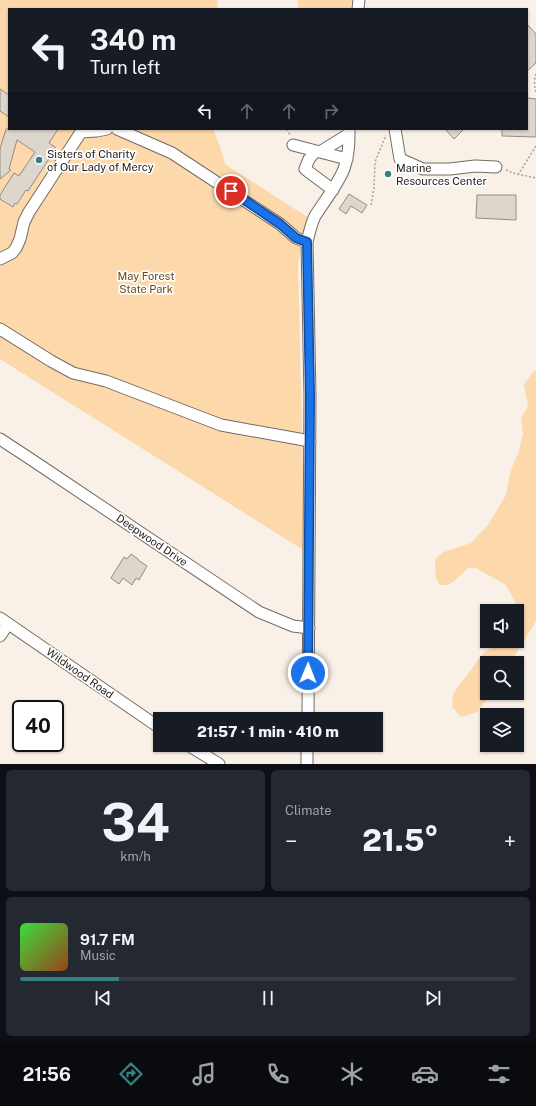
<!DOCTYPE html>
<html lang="en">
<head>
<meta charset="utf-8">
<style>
  :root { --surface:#171b24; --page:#242831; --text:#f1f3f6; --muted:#9ea1a6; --line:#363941; --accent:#378081 }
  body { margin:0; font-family:"Public Sans",sans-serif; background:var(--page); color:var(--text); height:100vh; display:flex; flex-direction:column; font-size:15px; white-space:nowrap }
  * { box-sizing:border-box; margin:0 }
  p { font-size:13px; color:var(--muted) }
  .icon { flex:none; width:22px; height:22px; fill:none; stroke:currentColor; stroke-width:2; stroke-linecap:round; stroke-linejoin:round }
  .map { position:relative; height:764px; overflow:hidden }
  .drawer { display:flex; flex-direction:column; gap:6px; padding:6px; background:#0d0f14; flex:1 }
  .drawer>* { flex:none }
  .guide { position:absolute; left:8px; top:8px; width:520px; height:122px; border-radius:0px; box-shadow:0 1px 3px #0004; background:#171b24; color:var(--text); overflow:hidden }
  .tools { position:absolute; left:480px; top:604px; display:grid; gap:8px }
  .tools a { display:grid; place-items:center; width:44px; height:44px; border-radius:0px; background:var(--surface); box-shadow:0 1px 3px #0004; font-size:20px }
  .speed { position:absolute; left:12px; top:700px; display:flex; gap:8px; font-size:20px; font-weight:700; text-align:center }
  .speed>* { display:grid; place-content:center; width:52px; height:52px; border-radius:50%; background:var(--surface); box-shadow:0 1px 3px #0004; line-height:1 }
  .speed .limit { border:2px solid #111; border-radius:6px; background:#fff; color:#111 }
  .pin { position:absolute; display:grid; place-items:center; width:34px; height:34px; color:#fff; margin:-17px; border:2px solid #fff; border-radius:50%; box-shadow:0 1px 4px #0007 }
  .me { position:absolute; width:44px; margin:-22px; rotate:1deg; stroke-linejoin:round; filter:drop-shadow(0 0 3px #0008) }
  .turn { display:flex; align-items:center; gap:14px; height:84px; padding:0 16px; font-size:18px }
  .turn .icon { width:52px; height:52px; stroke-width:2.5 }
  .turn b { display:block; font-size:28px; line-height:34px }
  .lanes { display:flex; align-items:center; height:38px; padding:0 16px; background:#0003; justify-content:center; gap:20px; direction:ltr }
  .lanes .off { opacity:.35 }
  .big { font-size:30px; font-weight:800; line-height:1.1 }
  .drawer .card { flex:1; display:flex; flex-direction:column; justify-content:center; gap:6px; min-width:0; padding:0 14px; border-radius:6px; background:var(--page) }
  .drawer .dial { align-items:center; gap:0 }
  .dial b { font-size:52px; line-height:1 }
  .song { display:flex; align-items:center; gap:12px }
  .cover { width:48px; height:48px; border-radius:6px; background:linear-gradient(135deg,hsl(120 70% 55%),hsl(20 70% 35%)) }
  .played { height:4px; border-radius:2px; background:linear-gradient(90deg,var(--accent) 20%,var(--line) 20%) }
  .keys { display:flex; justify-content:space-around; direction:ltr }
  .heat { display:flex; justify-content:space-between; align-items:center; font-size:22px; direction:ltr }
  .drawer .tiles { flex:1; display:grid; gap:6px; grid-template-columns:1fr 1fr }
  .card:last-child { grid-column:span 2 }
  .trip { position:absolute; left:153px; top:712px; width:230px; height:40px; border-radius:0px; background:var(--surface); box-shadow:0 1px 3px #0004; font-weight:800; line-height:40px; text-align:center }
  .tabs { display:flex; height:64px; justify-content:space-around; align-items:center; background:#090b0e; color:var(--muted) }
  .tabs .icon { width:28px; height:28px }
  .tabs .current { color:var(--accent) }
  .tabs b { font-size:18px; color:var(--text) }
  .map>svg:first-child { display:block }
  .green { fill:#fcd8aa }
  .building { fill:#ddd6cd; stroke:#928c83 }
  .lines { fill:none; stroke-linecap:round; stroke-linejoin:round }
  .minor-casing { stroke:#726c64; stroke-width:13 }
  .path { stroke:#a6a099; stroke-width:1.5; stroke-dasharray:2 2; stroke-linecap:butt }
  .minor { stroke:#fff; stroke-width:11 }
  .route-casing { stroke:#114b97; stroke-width:10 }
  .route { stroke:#1a73e8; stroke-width:7 }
  .poi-dot { fill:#378081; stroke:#fff; stroke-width:1.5 }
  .labels { text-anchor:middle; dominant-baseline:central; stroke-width:3.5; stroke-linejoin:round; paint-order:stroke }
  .poi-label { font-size:11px; fill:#262320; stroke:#fff; text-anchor:start }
  .park-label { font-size:11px; fill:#694a1e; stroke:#fff }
  .street-label { font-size:11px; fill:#262320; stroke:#fff }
</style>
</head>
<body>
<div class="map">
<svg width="536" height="764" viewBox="0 0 536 764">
  <rect width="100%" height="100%" fill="#f9f1e8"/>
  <path class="green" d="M0 0H218L217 9H9V129H213L221 149 225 164 309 218 298 263 305 551 0 359Z
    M298 0H354L353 9H298Z
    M536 370V621L510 663H487V693H492L477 712 462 717 458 714 452 707 453 694 484 652 498 644 506 641H517V631L520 611 506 585 476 568H468L453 582 447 585H440L436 578 435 567 436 558 444 552 471 543 488 525 506 495 510 473 519 451 523 433 521 418 528 406 524 385 532 373Z"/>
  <path class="building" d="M527 24 536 34V63L527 71Z
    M0 89 9 95V117L0 111Z
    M527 98 536 99V137L502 136V129H527Z
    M6 129H58L49 143 56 148 28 191 26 190 17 204 15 203 13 207 0 199V195L14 173 19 176 35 152 17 140 9 169 11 170 0 179V149Z
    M445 129H464L454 139Z
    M349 194 367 205 362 213 351 206 346 214 339 209Z
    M477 195H516V220L476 218Z
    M131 554 138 559V560L147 566 139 580 136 578 132 585 123 578 119 584 111 578 124 557 127 559Z"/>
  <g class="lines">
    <g class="minor-casing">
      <path id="minor" d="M358 9 359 0
        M117 129 172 153 280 224 296 238 307 242
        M395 129 400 159 423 169H450L475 166 496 167
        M293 145 347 159
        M316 151 309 159 305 169 333 190
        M320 152 349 134
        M0 259 12 253 16 248 20 239 24 222 29 212 81 132 97 131 107 129
        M0 329 51 361 73 373 106 381 221 425 310 441
        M0 439 32 460 259 612 293 626 309 628
        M0 618 160 728
        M0 636 8 624
        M308 719 310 396 307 242C309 234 311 224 315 216 325 200 337 186 344 169 349 155 349 143 349 129
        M188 745 219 764
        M307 764V745"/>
    </g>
    <path class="path" d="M536 74C534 79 534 86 536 92
      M287 129 290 135
      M506 170 513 173 536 178
      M518 175 536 146
      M371 205 374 188 375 162 386 135"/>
    <use href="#minor" class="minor"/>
  </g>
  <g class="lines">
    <g class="route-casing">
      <path id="route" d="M231 191 280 224 296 238 307 242 310 396 308 673"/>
    </g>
    <use href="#route" class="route"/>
  </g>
  <g class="poi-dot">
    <circle cx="39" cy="160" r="4"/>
    <circle cx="388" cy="174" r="4"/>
  </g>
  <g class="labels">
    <g class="poi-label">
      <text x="47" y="154">Sisters of Charity<tspan x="47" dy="13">of Our Lady of Mercy</tspan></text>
      <text x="396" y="168">Marine<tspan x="396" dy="13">Resources Center</tspan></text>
    </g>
    <g class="park-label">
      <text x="146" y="276">May Forest<tspan x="146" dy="13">State Park</tspan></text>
    </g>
    <g class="street-label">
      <text transform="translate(152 540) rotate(34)">Deepwood Drive</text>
      <text transform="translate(80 673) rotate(35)">Wildwood Road</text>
    </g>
  </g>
</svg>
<div class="tools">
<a><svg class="icon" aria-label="sound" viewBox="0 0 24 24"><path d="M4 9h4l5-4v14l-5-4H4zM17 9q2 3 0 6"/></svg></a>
<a><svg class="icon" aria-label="search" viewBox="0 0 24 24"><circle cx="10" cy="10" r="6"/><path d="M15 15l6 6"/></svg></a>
<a><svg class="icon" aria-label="layers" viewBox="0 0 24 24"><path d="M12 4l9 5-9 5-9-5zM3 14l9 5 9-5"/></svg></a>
</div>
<div class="speed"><div class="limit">40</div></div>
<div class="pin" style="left:231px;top:191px;background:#d93025"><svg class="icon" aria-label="arrive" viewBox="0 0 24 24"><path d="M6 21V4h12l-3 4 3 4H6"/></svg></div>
<svg class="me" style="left:308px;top:673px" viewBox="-20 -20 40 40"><circle r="17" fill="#1a73e8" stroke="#fff" stroke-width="3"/><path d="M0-11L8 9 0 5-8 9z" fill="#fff"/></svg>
<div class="trip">21:57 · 1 min · 410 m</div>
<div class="guide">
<div class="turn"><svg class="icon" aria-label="left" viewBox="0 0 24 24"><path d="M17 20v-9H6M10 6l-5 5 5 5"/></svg><div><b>340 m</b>Turn left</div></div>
<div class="lanes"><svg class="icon" aria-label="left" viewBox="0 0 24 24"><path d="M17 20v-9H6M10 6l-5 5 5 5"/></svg><svg class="icon off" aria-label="ahead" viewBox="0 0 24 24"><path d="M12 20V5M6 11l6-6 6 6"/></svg><svg class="icon off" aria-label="ahead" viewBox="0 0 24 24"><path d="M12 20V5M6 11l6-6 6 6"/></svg><svg class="icon off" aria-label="right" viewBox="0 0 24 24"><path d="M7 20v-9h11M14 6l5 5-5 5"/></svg></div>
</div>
</div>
<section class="drawer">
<div class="tiles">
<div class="card dial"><b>34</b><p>km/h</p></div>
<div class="card"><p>Climate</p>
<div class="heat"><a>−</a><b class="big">21.5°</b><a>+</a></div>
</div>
<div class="card">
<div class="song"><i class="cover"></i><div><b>91.7 FM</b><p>Music</p></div></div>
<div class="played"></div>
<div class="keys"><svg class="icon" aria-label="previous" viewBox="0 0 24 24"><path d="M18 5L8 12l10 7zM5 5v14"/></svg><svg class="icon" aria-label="pause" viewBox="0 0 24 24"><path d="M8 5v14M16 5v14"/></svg><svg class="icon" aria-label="next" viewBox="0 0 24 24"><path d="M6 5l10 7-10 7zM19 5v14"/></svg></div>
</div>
</div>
</section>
<nav class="tabs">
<b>21:56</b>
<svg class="icon current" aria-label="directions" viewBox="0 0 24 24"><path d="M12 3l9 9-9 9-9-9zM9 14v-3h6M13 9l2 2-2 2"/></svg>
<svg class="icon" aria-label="music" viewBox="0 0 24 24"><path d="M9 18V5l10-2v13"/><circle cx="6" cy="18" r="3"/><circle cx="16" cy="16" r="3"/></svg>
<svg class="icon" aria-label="phone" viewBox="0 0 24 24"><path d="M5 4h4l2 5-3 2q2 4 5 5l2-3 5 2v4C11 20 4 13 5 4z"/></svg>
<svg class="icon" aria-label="climate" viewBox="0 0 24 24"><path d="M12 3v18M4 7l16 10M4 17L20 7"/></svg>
<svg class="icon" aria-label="car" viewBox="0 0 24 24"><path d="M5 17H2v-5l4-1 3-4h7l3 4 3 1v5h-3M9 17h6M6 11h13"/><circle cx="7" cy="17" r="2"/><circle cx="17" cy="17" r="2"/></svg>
<svg class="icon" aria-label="filters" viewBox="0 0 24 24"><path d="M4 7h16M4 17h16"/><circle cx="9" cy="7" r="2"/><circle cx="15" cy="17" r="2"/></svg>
</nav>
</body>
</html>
